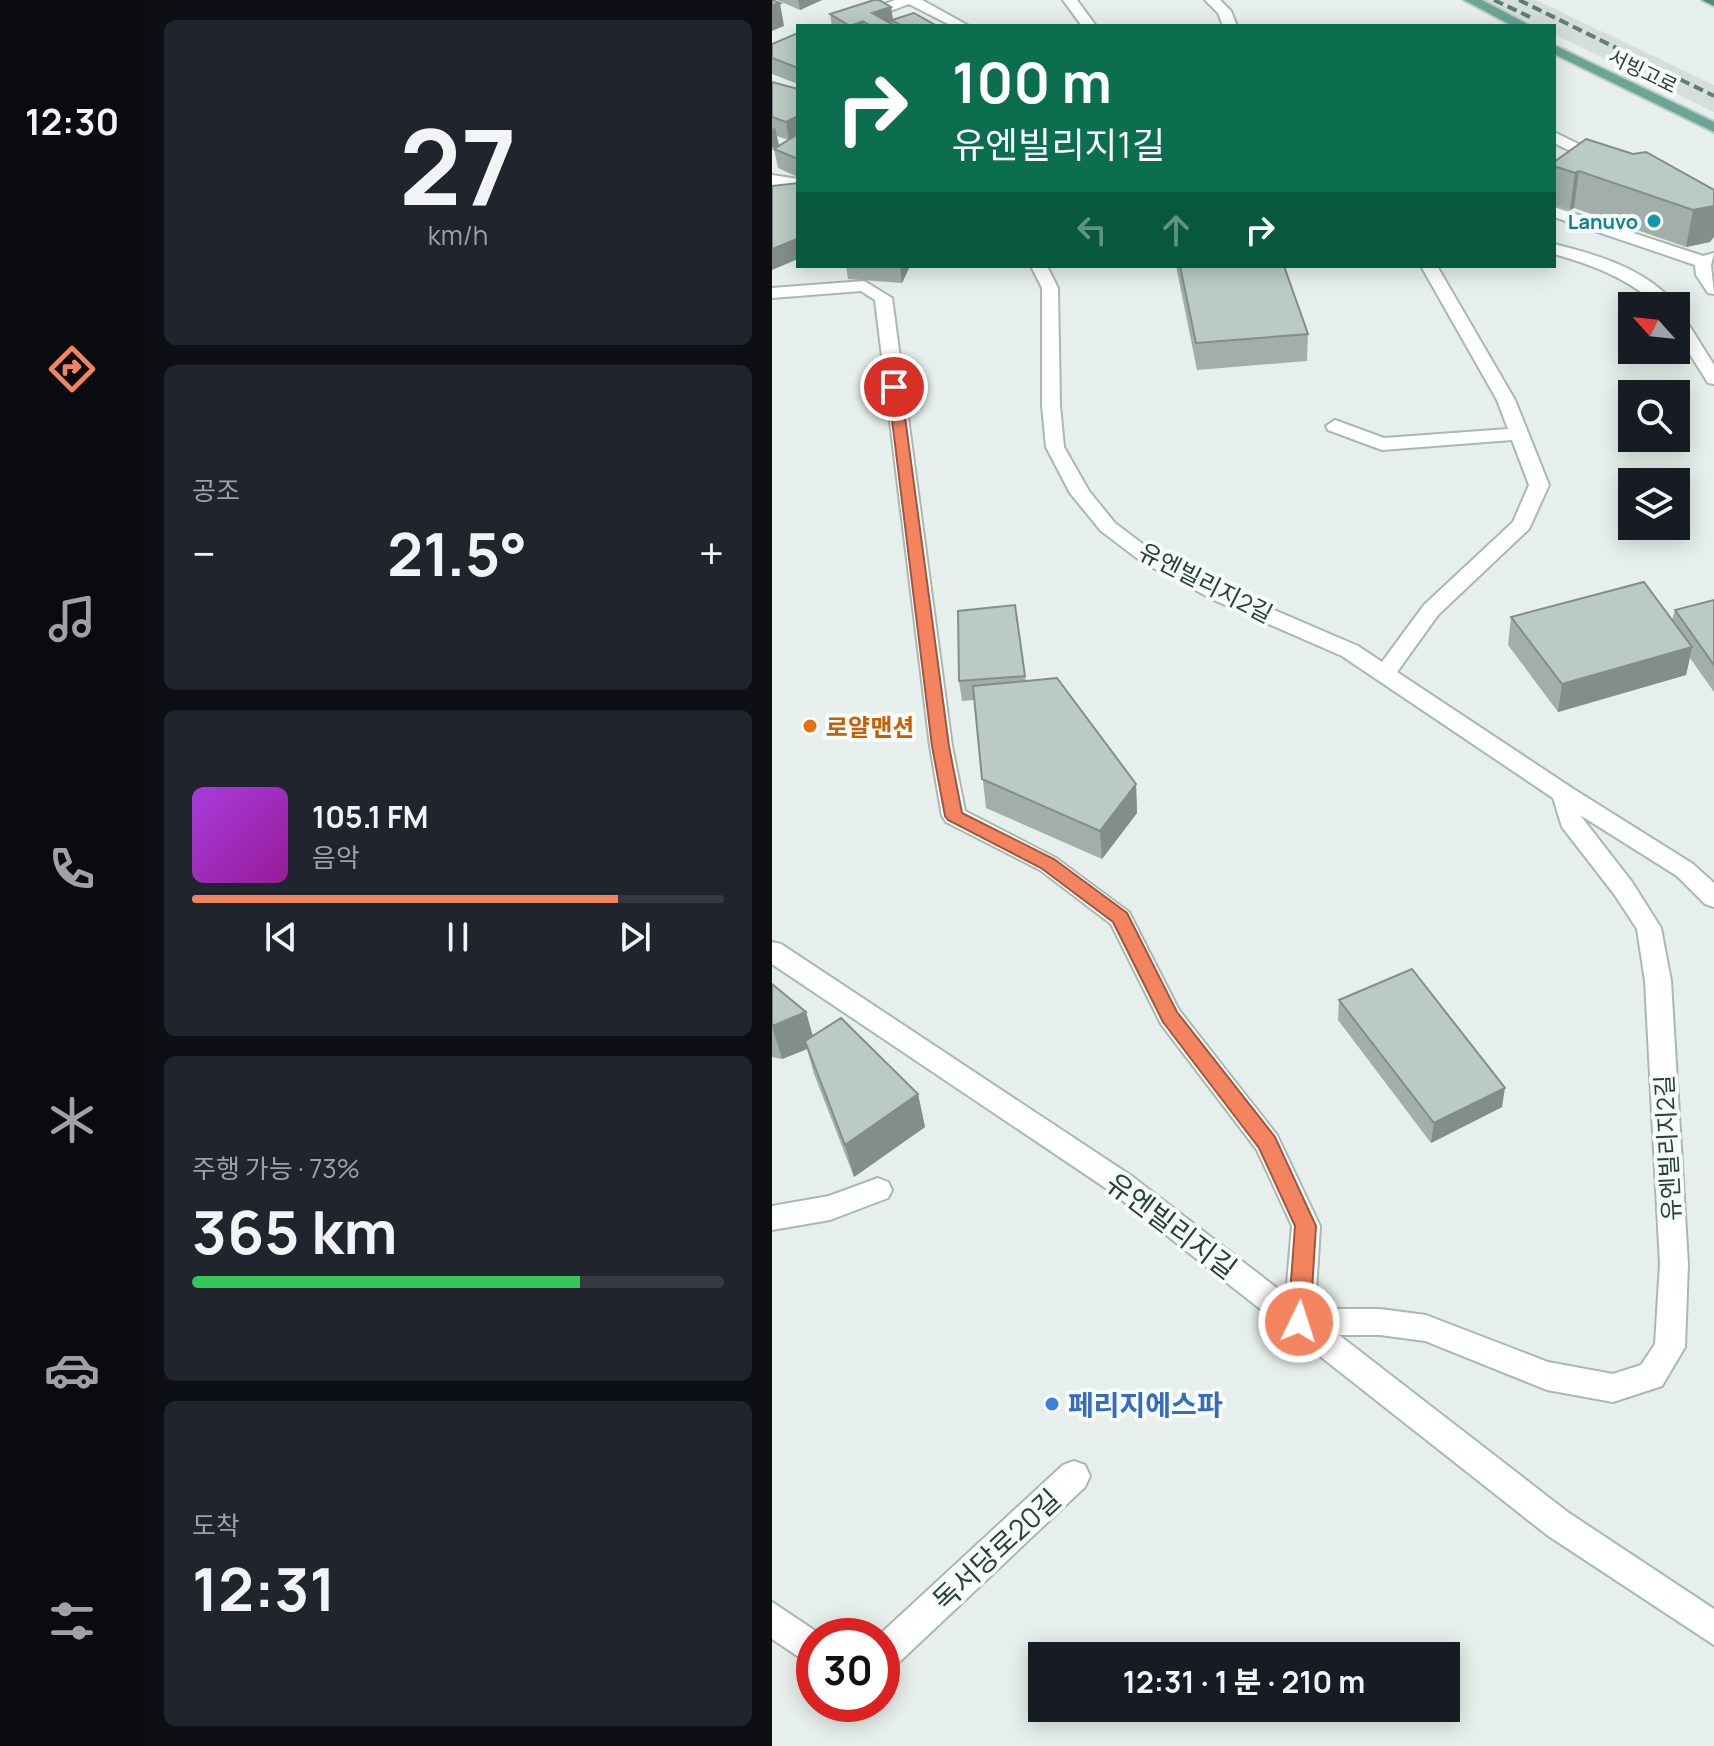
<!DOCTYPE html>
<html lang="ko">
<head>
<meta charset="utf-8">
<style>
  :root { --surface:#171b24; --page:#20242c; --text:#f1f3f6; --muted:#9ea1a6; --line:#363941; --accent:#f4845f }
  body { margin:0; font-family:Manrope,"Noto Sans KR",sans-serif; background:var(--page); color:var(--text); height:100vh; display:flex; flex-direction:column; font-size:30px; white-space:nowrap }
  * { box-sizing:border-box; margin:0 }
  p { font-size:26px; color:var(--muted) }
  .icon { flex:none; width:44px; height:44px; fill:none; stroke:currentColor; stroke-width:2; stroke-linecap:round; stroke-linejoin:round }
  .map { position:relative; flex:1; overflow:hidden }
  .sheet { display:flex; flex-direction:column; gap:20px; padding:20px; background:#0d0f14; width:628px }
  .sheet>* { flex:none }
  .guide { position:absolute; left:24px; top:24px; width:760px; height:244px; border-radius:0px; box-shadow:0 4px 20px #0003; background:#0b6e4f; color:#fff; overflow:hidden }
  .needle { width:52px; rotate:297deg }
  .fabs { position:absolute; left:846px; top:292px; display:grid; gap:16px }
  .fabs a { display:grid; place-items:center; width:72px; height:72px; border-radius:0px; background:var(--surface); box-shadow:0 4px 20px #0003; font-size:40px }
  .speed { position:absolute; left:24px; top:1618px; display:flex; gap:16px; font-size:40px; font-weight:700; text-align:center }
  .speed>* { display:grid; place-content:center; width:104px; height:104px; border-radius:50%; background:var(--surface); box-shadow:0 4px 20px #0003; line-height:1 }
  .speed .limit { border:12px solid #d22; background:#fff; color:#111 }
  .pin { position:absolute; display:grid; place-items:center; width:68px; height:68px; color:#fff; margin:-34px; border:4px solid #fff; border-radius:50%; box-shadow:0 2px 8px #0007 }
  .me { position:absolute; width:88px; margin:-44px; rotate:4deg; stroke-linejoin:round; filter:drop-shadow(0 0 6px #0008) }
  .turn { display:flex; align-items:center; gap:28px; height:168px; padding:0 24px; font-size:36px }
  .turn .icon { width:104px; height:104px; stroke-width:2.5 }
  .turn b { display:block; font-size:56px; line-height:68px }
  .lanes { display:flex; align-items:center; height:76px; padding:0 24px; background:#0003; justify-content:center; gap:40px; direction:ltr }
  .lanes .off { opacity:.35 }
  .big { font-size:60px; font-weight:700; line-height:1.1 }
  .sheet .tile { flex:1; display:flex; flex-direction:column; justify-content:center; gap:12px; min-width:0; padding:0 28px; border-radius:12px; background:var(--page) }
  .sheet .dial { align-items:center; gap:0 }
  .dial b { font-size:104px; line-height:1 }
  .song { display:flex; align-items:center; gap:24px }
  .cover { width:96px; height:96px; border-radius:12px; background:linear-gradient(135deg,hsl(280 70% 55%),hsl(300 70% 35%)) }
  .played { height:8px; border-radius:4px; background:linear-gradient(90deg,var(--accent) 80%,var(--line) 80%) }
  .keys { display:flex; justify-content:space-around; direction:ltr }
  .heat { display:flex; justify-content:space-between; align-items:center; font-size:44px; direction:ltr }
  .charge { height:12px; border-radius:6px; background:linear-gradient(90deg,#34c759 73%,var(--line) 0) }
  .trip { position:absolute; left:256px; top:1642px; width:432px; height:80px; border-radius:0px; background:var(--surface); box-shadow:0 4px 20px #0003; font-weight:700; line-height:80px; text-align:center }
  main { display:flex; flex:1; min-height:0 }
  .tabs { display:flex; flex-direction:column; width:144px; justify-content:space-around; align-items:center; background:#090b0e; color:var(--muted) }
  .tabs .icon { width:56px; height:56px }
  .tabs .active { color:var(--accent) }
  .tabs b { font-size:36px; color:var(--text) }
  .map>svg:first-child { display:block }
  .built { fill:#d4dfda }
  .lines { fill:none; stroke-linecap:round; stroke-linejoin:round }
  .minor-casing { stroke:#a8b8b2; stroke-width:4 }
  .primary-casing { stroke:#c2cac8; stroke-width:4 }
  .trunk-casing { stroke:#c2cac8; stroke-width:4 }
  .minor { fill:#fff; fill-rule:evenodd }
  .primary { fill:#6aa596; fill-rule:evenodd }
  .trunk { fill:#4c8a7c; fill-rule:evenodd }
  .rail { stroke:#5f7d75; stroke-width:4; stroke-dasharray:10 5; stroke-linecap:butt }
  .wall { fill:#a1aea9 }
  .shaded-wall { fill:#838d89 }
  .building { fill:#bbcac4; stroke:#838d89; stroke-width:2 }
  .route { fill:#f4845f; stroke:#9f563e; stroke-width:2 }
  .culture-dot { fill:#0f9aa8; stroke:#f7fbf9; stroke-width:3 }
  .food-dot { fill:#e8710a; stroke:#f7fbf9; stroke-width:3 }
  .shop-dot { fill:#3f7fe0; stroke:#f7fbf9; stroke-width:3 }
  .labels { text-anchor:middle; dominant-baseline:central; stroke-width:8; stroke-linejoin:round; paint-order:stroke }
  .far-street-label { font-size:20px; fill:#24423a; stroke:#f7fbf9 }
  .far-culture-label { font-size:20px; font-weight:bold; fill:#0d838f; stroke:#f7fbf9; text-anchor:end }
  .street-label { font-size:24px; fill:#24423a; stroke:#f7fbf9 }
  .food-label { font-size:24px; font-weight:bold; fill:#c56008; stroke:#f7fbf9; text-anchor:start }
  .near-street-label { font-size:28px; fill:#24423a; stroke:#f7fbf9 }
  .near-shop-label { font-size:28px; font-weight:bold; fill:#366cbe; stroke:#f7fbf9; text-anchor:start }
</style>
</head>
<body>
<main>
<nav class="tabs">
<b>12:30</b>
<svg class="icon active" aria-label="directions" viewBox="0 0 24 24"><path d="M12 3l9 9-9 9-9-9zM9 14v-3h6M13 9l2 2-2 2"/></svg>
<svg class="icon" aria-label="music" viewBox="0 0 24 24"><path d="M9 18V5l10-2v13"/><circle cx="6" cy="18" r="3"/><circle cx="16" cy="16" r="3"/></svg>
<svg class="icon" aria-label="phone" viewBox="0 0 24 24"><path d="M5 4h4l2 5-3 2q2 4 5 5l2-3 5 2v4C11 20 4 13 5 4z"/></svg>
<svg class="icon" aria-label="climate" viewBox="0 0 24 24"><path d="M12 3v18M4 7l16 10M4 17L20 7"/></svg>
<svg class="icon" aria-label="car" viewBox="0 0 24 24"><path d="M5 17H2v-5l4-1 3-4h7l3 4 3 1v5h-3M9 17h6M6 11h13"/><circle cx="7" cy="17" r="2"/><circle cx="17" cy="17" r="2"/></svg>
<svg class="icon" aria-label="filters" viewBox="0 0 24 24"><path d="M4 7h16M4 17h16"/><circle cx="9" cy="7" r="2"/><circle cx="15" cy="17" r="2"/></svg>
</nav>
<section class="sheet">
<div class="tile dial"><b>27</b><p>km/h</p></div>
<div class="tile"><p>공조</p>
<div class="heat"><a>−</a><b class="big">21.5°</b><a>+</a></div>
</div>
<div class="tile">
<div class="song"><i class="cover"></i><div><b>105.1 FM</b><p>음악</p></div></div>
<div class="played"></div>
<div class="keys"><svg class="icon" aria-label="previous" viewBox="0 0 24 24"><path d="M18 5L8 12l10 7zM5 5v14"/></svg><svg class="icon" aria-label="pause" viewBox="0 0 24 24"><path d="M8 5v14M16 5v14"/></svg><svg class="icon" aria-label="next" viewBox="0 0 24 24"><path d="M6 5l10 7-10 7zM19 5v14"/></svg></div>
</div>
<div class="tile"><p>주행 가능 · 73%</p><b class="big">365 km</b><div class="charge"></div></div>
<div class="tile"><p>도착</p><b class="big">12:31</b></div>
</section>
<div class="map">
<svg width="942" height="1746" viewBox="0 0 942 1746">
  <rect width="100%" height="100%" fill="#e6efeb"/>
  <path class="built" d="M712 0H764L942 85V112L782 34V26H765Z"/>
  <g class="lines">
    <g class="minor-casing">
      <path id="minor" d="M123 0H150L197 26H180L137 4 79 26H59Z
        M291 0H305L324 26H310Z
        M433 0H448L459 11 465 26H451L446 13Z
        M782 132 835 158 838 161 830 166 825 164 782 143Z
        M0 175 26 179V189L0 185Z
        M782 207 931 256 942 253 939 265 942 294 936 293 924 275 923 265 782 217Z
        M782 244C826 255 875 269 905 306H886C856 278 821 265 782 254Z
        M259 266H275L286 288 288 405 292 447 317 491 343 523 384 554 458 591 586 646 610 662 652 605 741 522 757 485 740 440 610 450 556 430 554 426 563 420 612 438 736 429 725 400 649 266H665L743 400 777 485 757 529 666 615 625 672 800 788 921 864 942 883V907L933 904 905 876 808 815 860 882 889 928 899 981 916 1264 913 1347 890 1386 841 1402 775 1390 653 1341 608 1335H567L797 1513 942 1609V1645L775 1535 341 1193 0 964V942L9 944 361 1177 514 1295 520 1226 485 1150 389 1024 339 924 268 870 174 822 170 816 158 746 103 300 89 291 0 298V288L92 281 120 298 180 746 193 811 284 858 357 912 407 1010 505 1135 548 1226 543 1309H608L654 1315 776 1362 841 1374 869 1365 883 1344 888 1264 873 981 865 929 842 894 790 827 781 798 570 656 444 601 370 562 329 531 298 493 274 447 270 405V288Z
        M904 313 910 314 942 365V384L936 383 904 332Z
        M106 1178 116 1182 120 1190 116 1198 58 1220 0 1230V1206L57 1196Z
        M302 1461 313 1465 318 1476 313 1487 122 1667 110 1672V1636H106L291 1465Z
        M0 1602 51 1636H42V1667L0 1639Z"/>
    </g>
    <g class="primary-casing">
      <path id="primary" d="M692 0H710L759 26H741Z
        M782 45 942 122V132L782 54Z"/>
    </g>
    <g class="trunk-casing">
      <path id="trunk" d="M930 0H942V6Z"/>
    </g>
    <use href="#minor" class="minor"/>
    <use href="#primary" class="primary"/>
    <use href="#trunk" class="trunk"/>
    <path class="rail" d="M722 0 758 17
      M747 0 942 96"/>
  </g>
  <path class="wall" d="M5 0H50L28 10Z
    M119 7 121 19 165 26H60L58 14Z
    M26 33V84L0 74V44Z
    M0 82 26 89V177L6 168 2 149 17 140 5 136 7 146 0 148Z
    M782 162 942 190 938 242 914 247 802 208 798 210 782 205Z
    M74 266H138L130 283 76 279Z
    M404 266H512L536 334 535 361 425 370Z
    M942 600V692L918 658 914 675 786 712 736 645 739 617 900 620 903 610Z
    M253 676 254 681 364 784 365 813 330 859 214 808 202 700 190 701 187 681Z
    M0 984 34 1012 41 1036 146 1094 153 1127 82 1177 42 1074 35 1049 10 1059 0 1057Z
    M567 1000 730 1107 659 1143 566 1020Z"/>
  <path class="shaded-wall" d="M26 0H50L28 10Z
    M8 3 12 26 0 31V5Z
    M119 7 121 21 120 20V25L100 13Z
    M91 21 92 26H78Z
    M26 116V136L17 140 14 122Z
    M3 128 7 146 0 148V129Z
    M807 171 802 208 798 210 803 173Z
    M942 206V237L938 242 914 247 921 210Z
    M26 224V259L0 270V249Z
    M128 266H138L130 283Z
    M920 647 914 675 786 712 790 684Z
    M364 784 365 813 330 859 328 831Z
    M34 1012 43 1045 33 1041 35 1049 10 1059 0 1026Z
    M733 1088 730 1107 659 1143 662 1123Z
    M146 1094 153 1127 82 1177 73 1145Z"/>
  <path class="building" d="M0 0 8 3 0 5Z
    M102 0H107L119 7 100 13 123 26H99L91 21 78 26 58 14Z
    M142 13 165 26H130L120 20Z
    M26 33V68L0 58V44Z
    M0 82 26 89V116L14 122 0 117Z
    M26 134V159L2 149Z
    M814 139 861 154 874 152 942 190V206L921 210 807 171 803 173 782 166V162Z
    M26 183V224L25 239 0 249V186Z
    M408 266H512L536 334 424 343Z
    M872 582 920 647 790 684 739 617Z
    M942 600V665L903 610Z
    M243 605 253 676 187 681 186 611Z
    M285 678 364 784 328 831 210 779 201 686Z
    M640 969 733 1088 662 1123 567 1000Z
    M0 984 34 1012 0 1026Z
    M69 1018 146 1094 73 1145 33 1041Z"/>
  <path class="route" d="M122 383 129 387 177 746 190 813 282 859 355 913 405 1012 503 1137 544 1226 538 1322 535 1329 527 1332 519 1329 516 1322 523 1226 487 1148 391 1022 341 922 269 868 176 820 173 816 160 746 116 387Z"/>
  <circle class="culture-dot" cx="882" cy="221" r="8"/>
  <circle class="food-dot" cx="38" cy="726" r="8"/>
  <circle class="shop-dot" cx="280" cy="1404" r="8"/>
  <g class="labels">
    <g class="far-street-label">
      <text transform="translate(871 71) rotate(26)">서빙고로</text>
    </g>
    <g class="far-culture-label">
      <text x="866" y="221">Lanuvo</text>
    </g>
    <g class="street-label">
      <text transform="translate(434 582) rotate(27)">유엔빌리지2길</text>
      <text transform="translate(895 1148) rotate(-93)">유엔빌리지2길</text>
    </g>
    <g class="food-label">
      <text x="54" y="726">로얄맨션</text>
    </g>
    <g class="near-street-label">
      <text transform="translate(400 1225) rotate(37)">유엔빌리지길</text>
      <text transform="translate(224 1549) rotate(-43)">독서당로20길</text>
    </g>
    <g class="near-shop-label">
      <text x="296" y="1404">페리지에스파</text>
    </g>
  </g>
</svg>
<div class="fabs">
<a><svg class="needle" viewBox="-14 -14 28 28"><path d="M0-13l5 13h-10z" fill="#e53935"/><path d="M0 13l5-13h-10z" fill="#9ea1a6"/></svg></a>
<a><svg class="icon" aria-label="search" viewBox="0 0 24 24"><circle cx="10" cy="10" r="6"/><path d="M15 15l6 6"/></svg></a>
<a><svg class="icon" aria-label="layers" viewBox="0 0 24 24"><path d="M12 4l9 5-9 5-9-5zM3 14l9 5 9-5"/></svg></a>
</div>
<div class="speed"><div class="limit">30</div></div>
<div class="pin" style="left:122px;top:387px;background:#d93025"><svg class="icon" aria-label="arrive" viewBox="0 0 24 24"><path d="M6 21V4h12l-3 4 3 4H6"/></svg></div>
<svg class="me" style="left:527px;top:1322px" viewBox="-20 -20 40 40"><circle r="17" fill="#f4845f" stroke="#fff" stroke-width="3"/><path d="M0-11L8 9 0 5-8 9z" fill="#fff"/></svg>
<div class="trip">12:31 · 1 분 · 210 m</div>
<div class="guide">
<div class="turn"><svg class="icon" aria-label="right" viewBox="0 0 24 24"><path d="M7 20v-9h11M14 6l5 5-5 5"/></svg><div><b>100 m</b>유엔빌리지1길</div></div>
<div class="lanes"><svg class="icon off" aria-label="left" viewBox="0 0 24 24"><path d="M17 20v-9H6M10 6l-5 5 5 5"/></svg><svg class="icon off" aria-label="ahead" viewBox="0 0 24 24"><path d="M12 20V5M6 11l6-6 6 6"/></svg><svg class="icon" aria-label="right" viewBox="0 0 24 24"><path d="M7 20v-9h11M14 6l5 5-5 5"/></svg></div>
</div>
</div>
</main>
</body>
</html>
